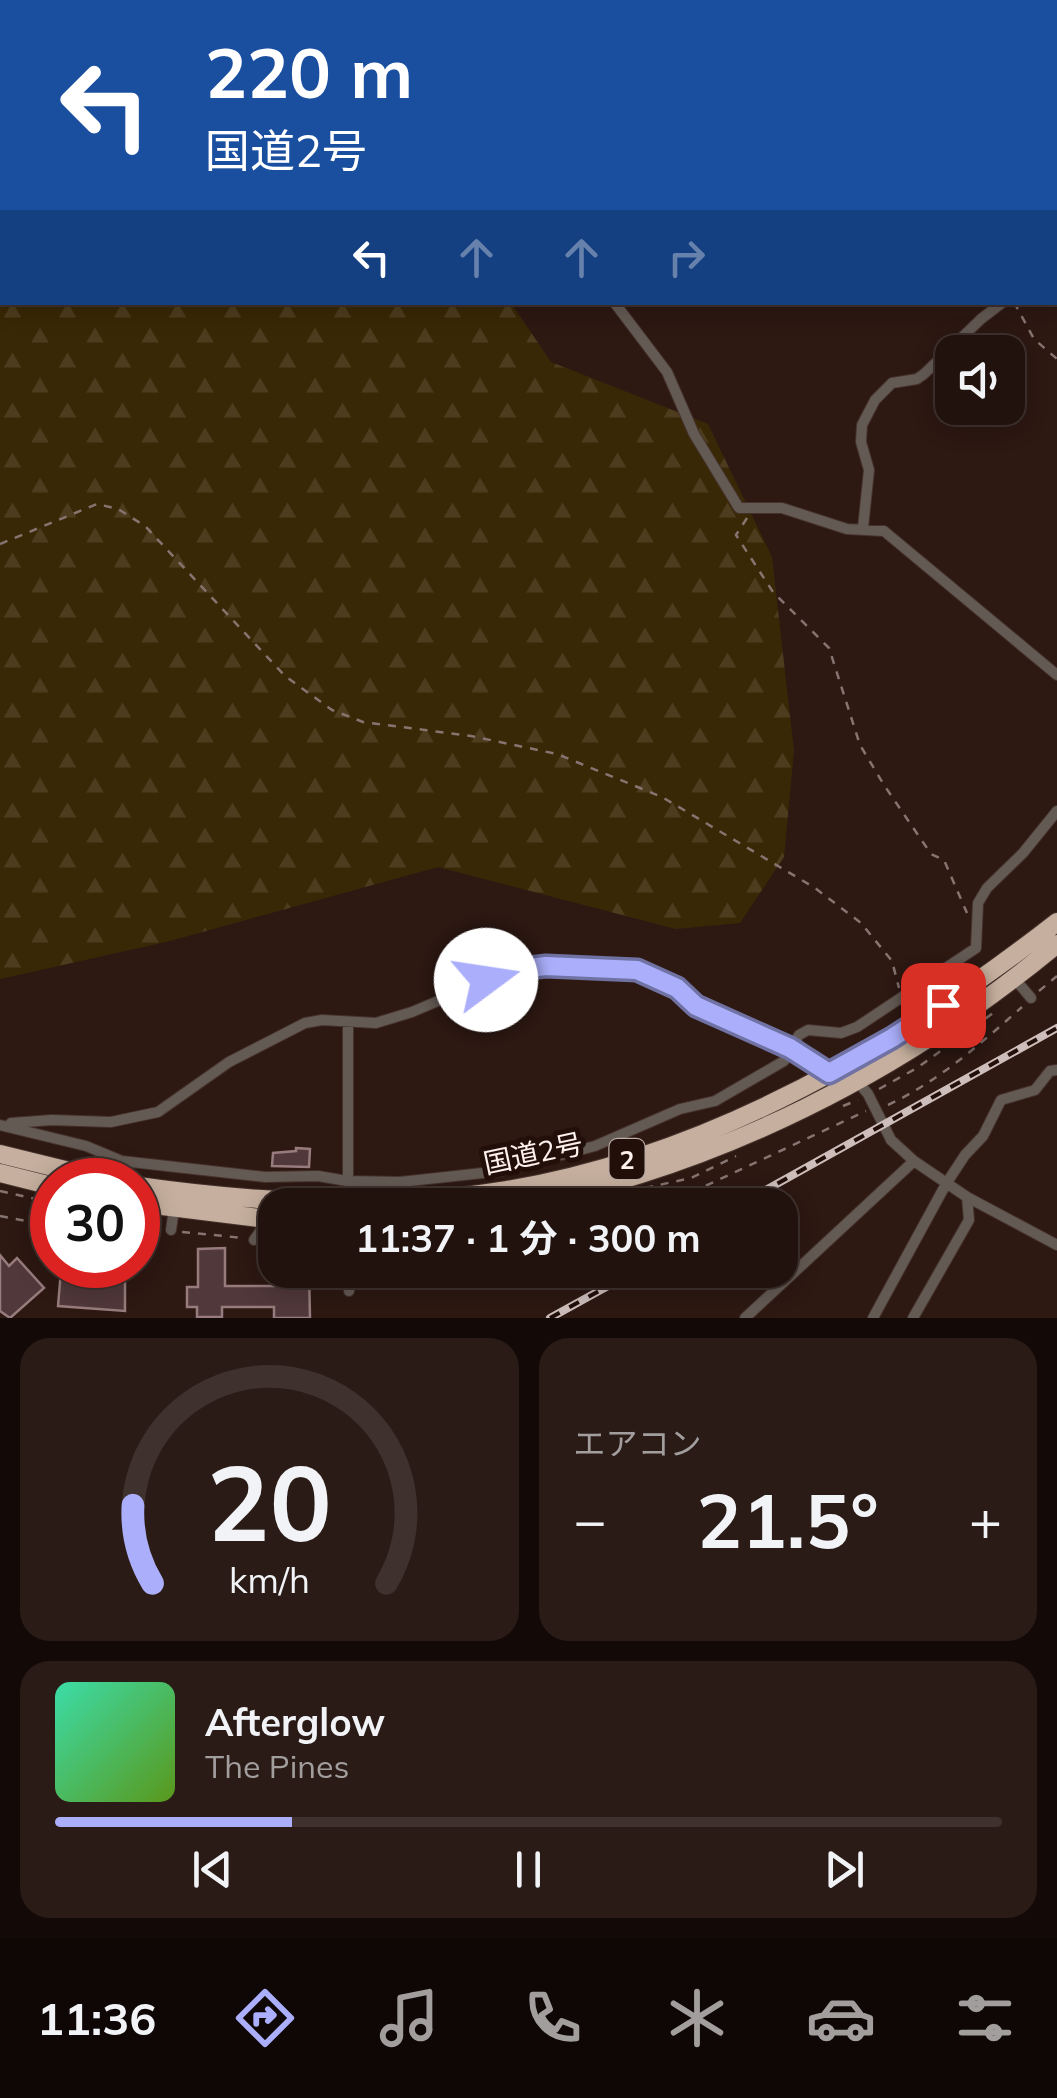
<!DOCTYPE html>
<html lang="ja">
<head>
<meta charset="utf-8">
<style>
  :root { --surface:#22120e; --page:#2a1b17; --text:#f1f3f6; --muted:#a29e9e; --line:#3f322e; --accent:#abaffb }
  body { margin:0; font-family:Mulish,"Noto Sans JP",sans-serif; background:var(--page); color:var(--text); height:100vh; display:flex; flex-direction:column; font-size:38px; white-space:nowrap }
  * { box-sizing:border-box; margin:0 }
  p { font-size:32px; color:var(--muted) }
  .icon { flex:none; width:55px; height:55px; fill:none; stroke:currentColor; stroke-width:2; stroke-linecap:round; stroke-linejoin:round }
  .map { position:relative; height:1318px; overflow:hidden }
  .side { display:flex; flex-direction:column; gap:20px; padding:20px; background:#130a08; flex:1 }
  .side>* { flex:none }
  .guide { position:absolute; left:0px; top:0px; width:1058px; height:305px; box-shadow:0 5px 25px #0003,0 0 0 2px var(--line); background:#1a4fa0; color:#fff; overflow:hidden }
  .tools { position:absolute; left:935px; top:335px; display:grid; gap:20px }
  .tools a { display:grid; place-items:center; width:90px; height:90px; border-radius:20px; background:var(--surface); box-shadow:0 5px 25px #0003,0 0 0 2px var(--line); font-size:50px }
  .speed { position:absolute; left:30px; top:1158px; display:flex; gap:20px; font-size:50px; font-weight:700; text-align:center }
  .speed>* { display:grid; place-content:center; width:130px; height:130px; border-radius:50%; background:var(--surface); box-shadow:0 5px 25px #0003,0 0 0 2px var(--line); line-height:1 }
  .speed .limit { border:15px solid #d22; background:#fff; color:#111 }
  .pin { position:absolute; display:grid; place-items:center; width:85px; height:85px; color:#fff; margin:-42px; border-radius:20px; box-shadow:0 5px 15px #0006 }
  .me { position:absolute; width:110px; margin:-55px; rotate:76deg; stroke-linejoin:round; filter:drop-shadow(0 0 8px #0008) }
  .turn { display:flex; align-items:center; gap:35px; height:210px; padding:0 40px; font-size:45px }
  .turn .icon { width:130px; height:130px; stroke-width:2.5 }
  .turn b { display:block; font-size:70px; line-height:85px }
  .lanes { display:flex; align-items:center; height:95px; padding:0 40px; background:#0003; justify-content:center; gap:50px; direction:ltr }
  .lanes .off { opacity:.35 }
  .big { font-size:75px; font-weight:700; line-height:1.1 }
  .side .widget { flex:1; display:flex; flex-direction:column; justify-content:center; gap:15px; min-width:0; padding:0 35px; border-radius:30px; background:var(--page) }
  .side .dial { align-items:center; gap:0 }
  .dial svg { height:260px; overflow:visible; fill:none; stroke:var(--line); stroke-width:7; stroke-linecap:round; text-anchor:middle }
  .dial text { fill:var(--text); stroke:none }
  .song { display:flex; align-items:center; gap:30px }
  .cover { width:120px; height:120px; border-radius:15px; background:linear-gradient(135deg,hsl(160 70% 55%),hsl(90 70% 35%)) }
  .played { height:10px; border-radius:5px; background:linear-gradient(90deg,var(--accent) 25%,var(--line) 25%) }
  .keys { display:flex; justify-content:space-around; direction:ltr }
  .heat { display:flex; justify-content:space-between; align-items:center; font-size:55px; direction:ltr }
  .side .tiles { flex:1; display:grid; gap:20px; grid-template-columns:1fr 1fr }
  .widget:last-child { grid-column:span 2 }
  .trip { position:absolute; left:258px; top:1188px; width:540px; height:100px; border-radius:30px; background:var(--surface); box-shadow:0 5px 25px #0003,0 0 0 2px var(--line); font-weight:700; line-height:100px; text-align:center }
  .dock { display:flex; height:160px; justify-content:space-around; align-items:center; background:#0e0706; color:var(--muted) }
  .dock .icon { width:70px; height:70px }
  .dock .current { color:var(--accent) }
  .dock b { font-size:45px; color:var(--text) }
  .map>svg:first-child { display:block }
  .forest { fill:url(#forest-firs) }
  .building { fill:#51383a; stroke:#977b7d; stroke-width:2.5 }
  .lines { fill:none; stroke-linecap:round; stroke-linejoin:round }
  .street-tunnel { stroke:#4c3933; stroke-width:10; stroke-dasharray:10 5; stroke-linecap:butt }
  .street-casing { stroke:#46322c; stroke-width:12 }
  .highway-casing { stroke:#46322c; stroke-width:20 }
  .path { stroke:#867470; stroke-width:2.5; stroke-dasharray:8 8; stroke-linecap:butt }
  .street { stroke:#645a54; stroke-width:10 }
  .highway { stroke:#c6af9e; stroke-width:18 }
  .rail-casing { stroke:#cdbebb; stroke-width:8 }
  .rail { stroke:#230f09; stroke-width:4; stroke-dasharray:11; stroke-linecap:butt }
  .route-casing { stroke:#6f72a3; stroke-width:25 }
  .route { stroke:#abaffb; stroke-width:18 }
  .labels { text-anchor:middle; dominant-baseline:central; stroke-width:10; stroke-linejoin:round; paint-order:stroke }
  .shield { fill:#230f09; stroke:#bcada9; stroke-width:2.5 }
  .shield-label { font-size:25px; font-weight:bold; fill:#fef1ee }
  .street-label { font-size:28px; fill:#fef1ee; stroke:#230f09 }
</style>
</head>
<body>
<div class="map">
<svg width="1057" height="1318" viewBox="0 0 1057 1318">
  <defs>
    <pattern id="forest-firs" width="22" height="20" patternUnits="userSpaceOnUse" patternTransform="scale(2.5)"><rect width="22" height="20" fill="#392805"/><path d="M5 1l3.5 6h-7zM16 11l3.5 6h-7z" fill="#4d3d1e"/></pattern>
  </defs>
  <rect width="100%" height="100%" fill="#2d1812"/>
  <path class="forest" d="M0 109 2 302 511 303 551 362 708 424 772 557 794 751 784 857 740 923 676 929 438 867 170 941 0 979Z"/>
  <path class="building" d="M296 1148 310 1149 309 1167 272 1166 273 1153 296 1151Z
    M225 1248V1286H274L276 1270H309L310 1318H274V1307H222V1317H197V1307H187V1287H198V1249Z
    M0 1255 9 1266 17 1258 44 1288 10 1318 0 1311Z
    M73 1266 125 1270V1311L58 1306 61 1270H73Z"/>
  <g class="lines">
    <path class="street-tunnel" d="M450 2 451 0"/>
    <g class="street-casing">
      <path id="street" d="M1055 280 1057 279
        M614 302 667 372 694 434 739 508H782L847 529 884 531 1057 675
        M863 528 869 470 861 442 862 425 875 400 892 383 917 379 924 374 981 319 1003 302
        M1014 978 1031 998
        M11 1123 52 1120 111 1122 158 1112 229 1062 305 1023 322 1020 376 1023 412 1012 511 970 618 967 637 970 664 981 696 1006 791 1048 829 1073 857 1081 868 1094 891 1140 914 1161 967 1197 1057 1245
        M0 1125 86 1146 122 1161 265 1177 318 1176 347 1181 400 1182 501 1171 595 1146 680 1109 715 1101 784 1061 799 1035 808 1030 841 1033 857 1027 976 948 978 903 987 888 1023 853 1057 811
        M348 1205V1022
        M44 1225 50 1186
        M143 1227 144 1204
        M171 1230 174 1209
        M254 1240 268 1220
        M348 1270 349 1291
        M745 1318 914 1161
        M873 1318 946 1184 965 1155 983 1136 1001 1100 1035 1090 1050 1071 1057 1070
        M913 1318 969 1220 967 1197"/>
    </g>
    <g class="highway-casing">
      <path id="highway" d="M131 0 157 2
        M337 2V0
        M350 2V0
        M561 2 591 0
        M776 2 786 0
        M0 1154 106 1180
        M0 1173 52 1186
        M138 1186C257 1203 381 1210 501 1191 706 1158 896 1048 1057 922
        M138 1203 275 1220
        M519 1205C717 1167 903 1072 1057 944"/>
    </g>
    <path class="path" d="M1014 302 1034 339 1057 359
      M747 518 736 535 773 592 829 648 860 745 884 785 931 854 944 860 967 913
      M0 544 97 504 118 509 145 526 285 676 332 710 363 722 471 736 557 754 662 797 815 888 861 923 892 961 899 988
      M1039 991 1057 976
      M879 1089 917 1068 996 1011
      M888 1105C939 1081 980 1044 1022 1007
      M843 1106 858 1100
      M645 1188 691 1178 736 1156
      M0 1191 36 1199
      M612 1205 701 1188 866 1111
      M0 1216 31 1222
      M182 1232 244 1238"/>
    <use href="#street" class="street"/>
    <use href="#highway" class="highway"/>
    <g class="rail-casing">
      <path id="rail" d="M739 1205 1057 1028
        M550 1318 637 1270"/>
    </g>
    <use href="#rail" class="rail"/>
  </g>
  <g class="lines">
    <g class="route-casing">
      <path id="route" d="M486 980 512 970 546 966 637 970 677 988 696 1006 790 1048 829 1073 892 1038 943 1005"/>
    </g>
    <use href="#route" class="route"/>
  </g>
  <g class="labels">
    <rect class="shield" x="609.5" y="1139" width="35" height="40" rx="8"/>
    <g class="shield-label">
      <text x="627" y="1159">2</text>
    </g>
    <g class="street-label">
      <text transform="translate(533 1153) rotate(-12)">国道2号</text>
    </g>
  </g>
</svg>
<div class="tools">
<a><svg class="icon" aria-label="sound" viewBox="0 0 24 24"><path d="M4 9h4l5-4v14l-5-4H4zM17 9q2 3 0 6"/></svg></a>
</div>
<div class="speed"><div class="limit">30</div></div>
<div class="pin" style="left:943px;top:1005px;background:#d93025"><svg class="icon" aria-label="arrive" viewBox="0 0 24 24"><path d="M6 21V4h12l-3 4 3 4H6"/></svg></div>
<svg class="me" style="left:486px;top:980px" viewBox="-20 -20 40 40"><circle r="19" fill="#fff"/><path d="M0-13L10 11 0 6-10 11z" fill="#abaffb"/></svg>
<div class="trip">11:37 · 1 分 · 300 m</div>
<div class="guide">
<div class="turn"><svg class="icon" aria-label="left" viewBox="0 0 24 24"><path d="M17 20v-9H6M10 6l-5 5 5 5"/></svg><div><b>220 m</b>国道2号</div></div>
<div class="lanes"><svg class="icon" aria-label="left" viewBox="0 0 24 24"><path d="M17 20v-9H6M10 6l-5 5 5 5"/></svg><svg class="icon off" aria-label="ahead" viewBox="0 0 24 24"><path d="M12 20V5M6 11l6-6 6 6"/></svg><svg class="icon off" aria-label="ahead" viewBox="0 0 24 24"><path d="M12 20V5M6 11l6-6 6 6"/></svg><svg class="icon off" aria-label="right" viewBox="0 0 24 24"><path d="M7 20v-9h11M14 6l5 5-5 5"/></svg></div>
</div>
</div>
<section class="side">
<div class="tiles">
<div class="widget dial"><svg viewBox="0 0 100 80">
<path d="M14 69A42 42 0 1 1 86 69"/>
<path d="M14 69A42 42 0 0 1 8 45" stroke="#abaffb"/>
<text x="50" y="56" font-size="32" font-weight="700">20</text>
<text x="50" y="72" font-size="11">km/h</text>
</svg></div>
<div class="widget"><p>エアコン</p>
<div class="heat"><a>−</a><b class="big">21.5°</b><a>+</a></div>
</div>
<div class="widget">
<div class="song"><i class="cover"></i><div><b>Afterglow</b><p>The Pines</p></div></div>
<div class="played"></div>
<div class="keys"><svg class="icon" aria-label="previous" viewBox="0 0 24 24"><path d="M18 5L8 12l10 7zM5 5v14"/></svg><svg class="icon" aria-label="pause" viewBox="0 0 24 24"><path d="M8 5v14M16 5v14"/></svg><svg class="icon" aria-label="next" viewBox="0 0 24 24"><path d="M6 5l10 7-10 7zM19 5v14"/></svg></div>
</div>
</div>
</section>
<nav class="dock">
<b>11:36</b>
<svg class="icon current" aria-label="directions" viewBox="0 0 24 24"><path d="M12 3l9 9-9 9-9-9zM9 14v-3h6M13 9l2 2-2 2"/></svg>
<svg class="icon" aria-label="music" viewBox="0 0 24 24"><path d="M9 18V5l10-2v13"/><circle cx="6" cy="18" r="3"/><circle cx="16" cy="16" r="3"/></svg>
<svg class="icon" aria-label="phone" viewBox="0 0 24 24"><path d="M5 4h4l2 5-3 2q2 4 5 5l2-3 5 2v4C11 20 4 13 5 4z"/></svg>
<svg class="icon" aria-label="climate" viewBox="0 0 24 24"><path d="M12 3v18M4 7l16 10M4 17L20 7"/></svg>
<svg class="icon" aria-label="car" viewBox="0 0 24 24"><path d="M5 17H2v-5l4-1 3-4h7l3 4 3 1v5h-3M9 17h6M6 11h13"/><circle cx="7" cy="17" r="2"/><circle cx="17" cy="17" r="2"/></svg>
<svg class="icon" aria-label="filters" viewBox="0 0 24 24"><path d="M4 7h16M4 17h16"/><circle cx="9" cy="7" r="2"/><circle cx="15" cy="17" r="2"/></svg>
</nav>
</body>
</html>
